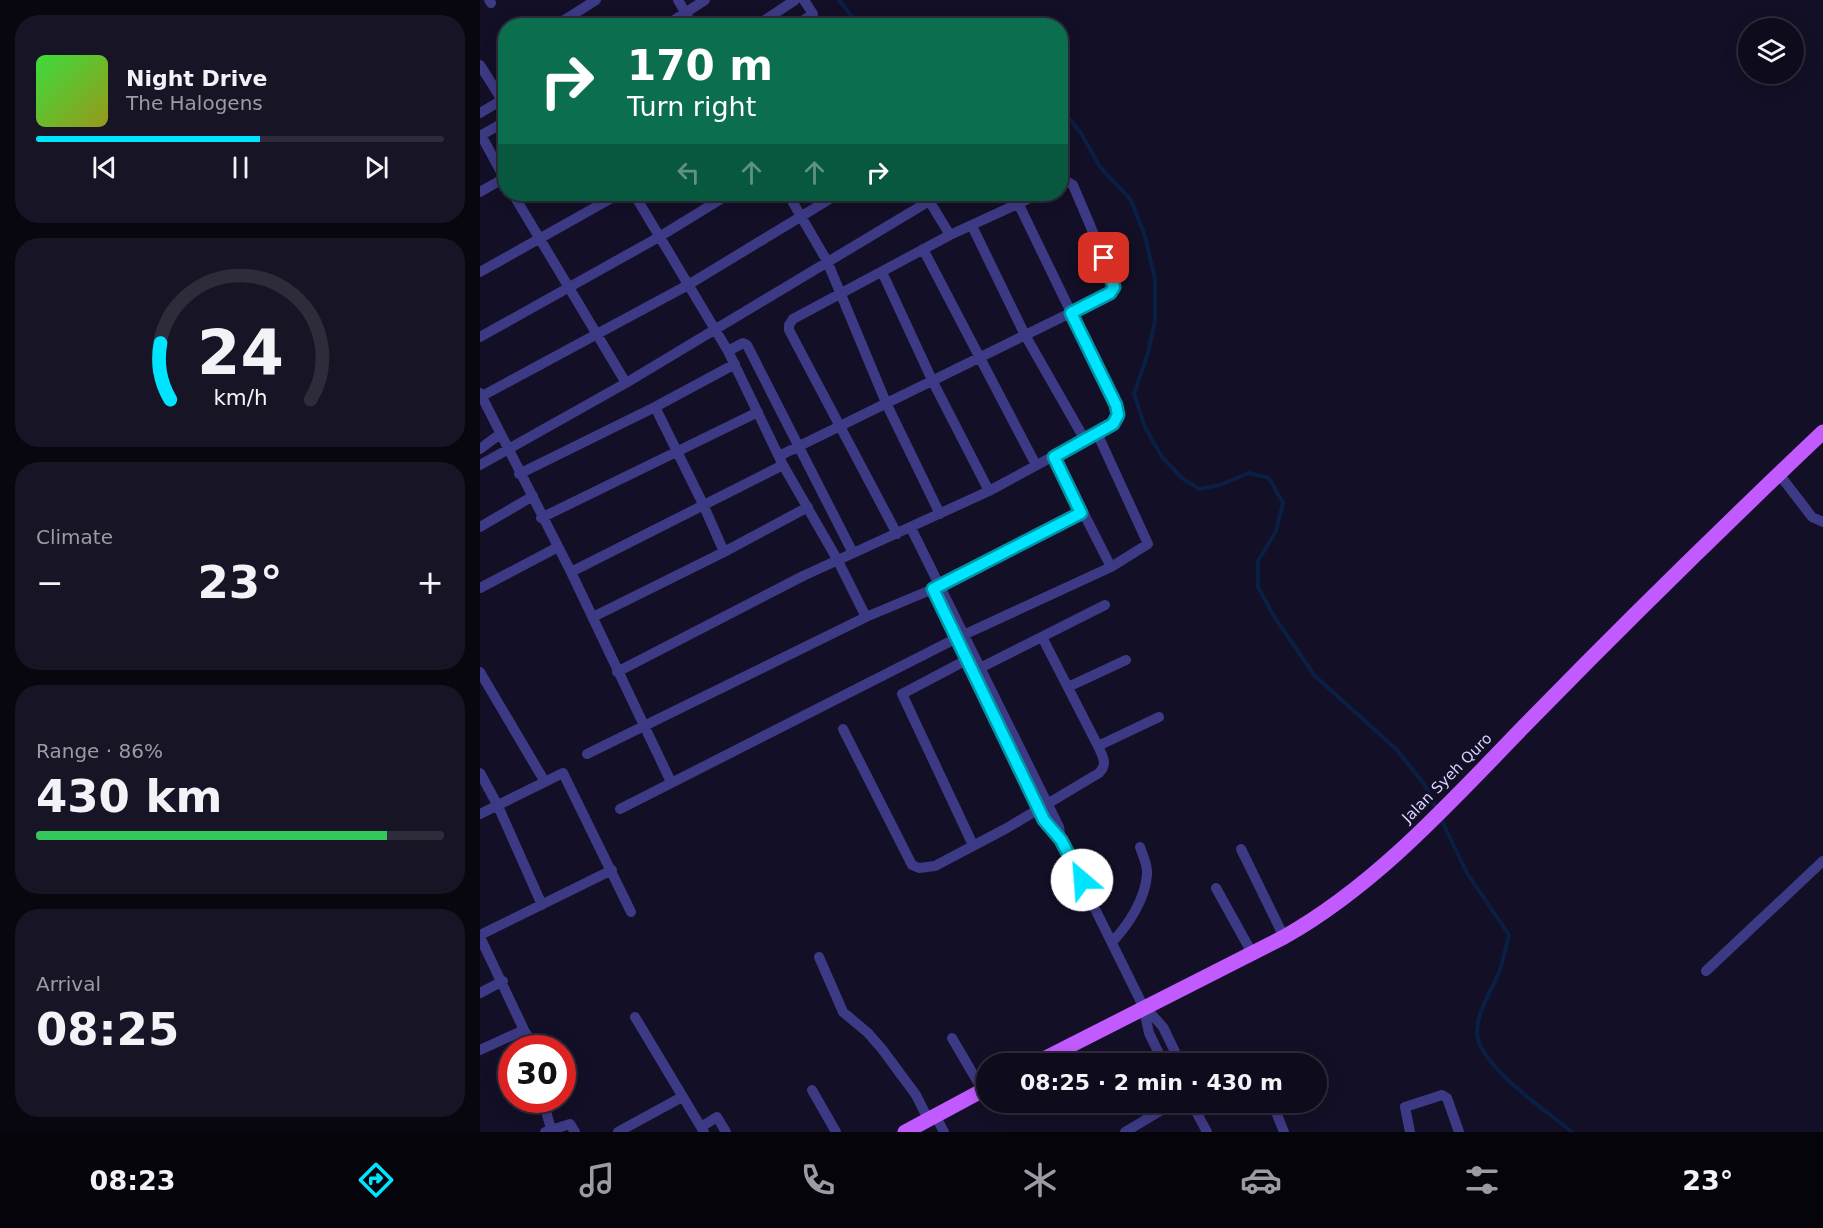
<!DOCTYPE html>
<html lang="en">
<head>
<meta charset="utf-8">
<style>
  :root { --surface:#0e0b1c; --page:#171425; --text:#f1f3f6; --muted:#9b9ba3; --line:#2e2b3b; --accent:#00e5ff }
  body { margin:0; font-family:"DejaVu Sans",sans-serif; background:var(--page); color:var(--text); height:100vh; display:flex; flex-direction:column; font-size:22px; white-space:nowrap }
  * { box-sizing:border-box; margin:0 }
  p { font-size:20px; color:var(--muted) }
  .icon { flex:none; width:33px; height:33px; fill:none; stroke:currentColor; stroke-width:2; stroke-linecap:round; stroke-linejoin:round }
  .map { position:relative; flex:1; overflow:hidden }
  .details { display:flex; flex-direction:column; gap:15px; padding:15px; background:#08060f; width:480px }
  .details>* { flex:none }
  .hud { position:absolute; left:18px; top:18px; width:570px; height:183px; border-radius:24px; box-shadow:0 3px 15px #0003,0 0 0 2px var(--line); background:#0b6e4f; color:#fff; overflow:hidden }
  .tools { position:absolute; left:1258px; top:18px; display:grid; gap:12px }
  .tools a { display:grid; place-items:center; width:66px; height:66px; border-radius:50%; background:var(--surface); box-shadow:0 3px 15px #0003,0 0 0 2px var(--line); font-size:30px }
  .speed { position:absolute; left:18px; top:1035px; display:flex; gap:12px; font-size:30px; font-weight:700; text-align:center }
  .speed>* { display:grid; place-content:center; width:78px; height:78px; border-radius:50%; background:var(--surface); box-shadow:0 3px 15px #0003,0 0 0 2px var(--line); line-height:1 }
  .speed .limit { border:9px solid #d22; background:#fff; color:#111 }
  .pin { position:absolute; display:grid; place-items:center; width:51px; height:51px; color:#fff; margin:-26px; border-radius:12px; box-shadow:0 3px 9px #0006 }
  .me { position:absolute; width:66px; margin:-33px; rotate:333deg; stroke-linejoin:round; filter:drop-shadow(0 0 4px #0008) }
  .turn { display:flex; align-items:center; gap:21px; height:126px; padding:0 30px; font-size:27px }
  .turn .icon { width:78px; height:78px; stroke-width:2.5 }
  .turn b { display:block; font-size:42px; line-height:51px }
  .lanes { display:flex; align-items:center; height:57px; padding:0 30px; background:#0003; justify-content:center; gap:30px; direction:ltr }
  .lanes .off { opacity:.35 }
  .big { font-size:45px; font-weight:600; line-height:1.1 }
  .details .card { flex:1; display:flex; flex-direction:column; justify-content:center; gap:9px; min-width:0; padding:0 21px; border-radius:24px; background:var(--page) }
  .details .dial { align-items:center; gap:0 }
  .dial svg { height:156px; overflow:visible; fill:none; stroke:var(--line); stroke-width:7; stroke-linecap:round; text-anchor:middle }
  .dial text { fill:var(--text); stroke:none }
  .song { display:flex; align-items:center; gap:18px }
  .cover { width:72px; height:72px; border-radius:9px; background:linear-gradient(135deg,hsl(120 70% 55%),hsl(60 70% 35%)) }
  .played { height:6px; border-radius:3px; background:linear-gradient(90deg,var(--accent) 55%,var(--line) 55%) }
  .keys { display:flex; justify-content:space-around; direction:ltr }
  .heat { display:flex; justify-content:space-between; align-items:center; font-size:33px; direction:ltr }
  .charge { height:9px; border-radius:4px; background:linear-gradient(90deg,#34c759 86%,var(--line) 0) }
  .trip { position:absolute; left:496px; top:1053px; width:351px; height:60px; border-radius:30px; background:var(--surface); box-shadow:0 3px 15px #0003,0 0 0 2px var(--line); font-weight:600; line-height:60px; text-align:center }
  .dock { display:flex; height:96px; justify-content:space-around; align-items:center; background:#06040b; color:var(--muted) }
  .dock .icon { width:42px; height:42px }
  .dock .on { color:var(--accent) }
  .dock b { font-size:27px; color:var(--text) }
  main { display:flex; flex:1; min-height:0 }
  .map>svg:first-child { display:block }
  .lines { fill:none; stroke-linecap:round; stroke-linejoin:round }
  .stream { stroke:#0a1f44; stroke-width:4 }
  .minor { stroke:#3d3a85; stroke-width:10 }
  .primary { stroke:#c25bff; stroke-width:15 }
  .route-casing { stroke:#0095a6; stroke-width:15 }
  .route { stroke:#00e5ff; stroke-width:10 }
  .labels { text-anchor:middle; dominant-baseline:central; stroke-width:6; stroke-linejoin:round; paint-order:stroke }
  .street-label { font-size:15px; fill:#d9d4ff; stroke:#130f26 }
</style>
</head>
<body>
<main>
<section class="details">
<div class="card">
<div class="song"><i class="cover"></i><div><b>Night Drive</b><p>The Halogens</p></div></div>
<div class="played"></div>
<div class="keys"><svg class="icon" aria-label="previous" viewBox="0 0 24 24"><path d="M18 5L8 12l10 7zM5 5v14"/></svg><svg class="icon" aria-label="pause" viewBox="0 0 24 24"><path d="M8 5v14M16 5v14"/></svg><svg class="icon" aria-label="next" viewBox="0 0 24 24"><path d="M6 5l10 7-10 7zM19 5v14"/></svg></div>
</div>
<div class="card dial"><svg viewBox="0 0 100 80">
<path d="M14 69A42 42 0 1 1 86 69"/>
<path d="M14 69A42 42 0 0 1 9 40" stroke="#00e5ff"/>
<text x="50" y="56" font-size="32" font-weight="700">24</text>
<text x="50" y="72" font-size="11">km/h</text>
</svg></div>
<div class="card"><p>Climate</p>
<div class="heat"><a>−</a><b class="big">23°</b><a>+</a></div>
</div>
<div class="card"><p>Range · 86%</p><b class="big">430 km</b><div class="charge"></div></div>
<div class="card"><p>Arrival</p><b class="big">08:25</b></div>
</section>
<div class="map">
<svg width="1343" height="1132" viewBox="0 0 1343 1132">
  <rect width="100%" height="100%" fill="#130f26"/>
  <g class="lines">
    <path class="stream" d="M359 0 379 26
      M580 108 601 133 620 167 651 200 665 236 675 280V321L668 353 654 394 665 427 682 457 702 478 719 489 740 485 769 473 789 478 803 503 796 531 778 561V587L795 618 835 676 916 749 945 785 957 810
      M960 817 987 873 1029 935C1026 946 1024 957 1021 967 1014 988 997 1009 997 1033 998 1065 1068 1112 1092 1132"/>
    <path class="minor" d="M9 0 11 3
      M198 0 213 26
      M75 26 116 0
      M185 26 225 0
      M276 26 315 0
      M315 26 333 14 324 0
      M0 65 22 100 0 113
      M1 135 26 181
      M0 136 26 121
      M0 192 26 177
      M33 194 146 383
      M154 194 248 351 303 465 357 559 386 617
      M308 194 347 261 407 405 460 514
      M445 194 470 235
      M492 226 545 335 605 440
      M443 249 556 465
      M0 272 139 194
      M402 272 453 382 509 491
      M0 337 179 237 249 194
      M248 351 263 343 267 345 373 553
      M0 393 91 572 191 782
      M2 396 208 285 358 194
      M175 407 223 504 244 552
      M0 449 20 434
      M299 456 631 293 634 287 632 277 593 185 588 182 580 184
      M575 457 631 567
      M0 465 146 383 461 194
      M39 474 175 407 255 364
      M1299 474 1332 517 1343 522
      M61 518 278 412
      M0 527 53 496
      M431 528 579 827 581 840 663 1006 669 1033 684 1064
      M417 534 309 330V325L313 319 470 235 559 194
      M91 572 303 465
      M0 588 78 547
      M113 617 244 552 328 507
      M500 668 625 605
      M0 672 65 782
      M137 672 323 576 509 491 633 424 638 415 636 405 538 203
      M588 687 646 660
      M519 725 564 820 581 840
      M363 729 432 865 439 868 455 866 527 828 619 773C628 764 623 757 618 746L562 637
      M618 746 679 717
      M107 754 386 617 453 589 601 513
      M0 773 18 806 62 905
      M140 809 477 638 631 567 668 544 617 433
      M0 814 83 773 151 912
      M493 845 422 694 494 656
      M761 849 804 937
      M736 888 772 953
      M0 935 132 870
      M0 937 44 1030 55 1048
      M633 941C649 924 665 899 667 875 668 865 663 856 660 847
      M339 957 363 1012 388 1033 402 1049 436 1095 448 1119
      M1226 971 1343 861
      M0 993 23 981
      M664 1006 683 1027 701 1064
      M155 1017 224 1132
      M472 1038 503 1091
      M0 1050 44 1030
      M332 1090 356 1132
      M63 1100 71 1129
      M711 1102 727 1132
      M792 1102 804 1132
      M455 1115 464 1132
      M221 1127 237 1117 246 1132
      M65 1132 90 1124 95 1132
      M138 1132 202 1097
      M645 1132 695 1102
      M930 1132 925 1107 962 1095 967 1098 979 1132"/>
    <path class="primary" d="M554 1064 804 937C903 881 979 792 1058 712 1151 617 1246 524 1343 432
      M425 1132 507 1088"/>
  </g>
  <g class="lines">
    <g class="route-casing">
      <path id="route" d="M602 880 581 840 564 820 453 589 601 513 574 457 633 424 638 415 636 405 591 313 630 293 634 287 624 258"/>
    </g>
    <use href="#route" class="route"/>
  </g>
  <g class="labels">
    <g class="street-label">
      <text transform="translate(967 778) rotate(-45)">Jalan Syeh Quro</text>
    </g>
  </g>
</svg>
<div class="tools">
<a><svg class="icon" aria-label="layers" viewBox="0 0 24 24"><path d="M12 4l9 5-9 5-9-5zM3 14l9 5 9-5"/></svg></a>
</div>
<div class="speed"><div class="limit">30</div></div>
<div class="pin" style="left:624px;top:258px;background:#d93025"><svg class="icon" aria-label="arrive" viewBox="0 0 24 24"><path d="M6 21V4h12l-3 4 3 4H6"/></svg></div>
<svg class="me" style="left:602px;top:880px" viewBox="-20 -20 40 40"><circle r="19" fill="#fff"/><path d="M0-13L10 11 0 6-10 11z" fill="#00e5ff"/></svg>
<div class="trip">08:25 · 2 min · 430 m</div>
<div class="hud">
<div class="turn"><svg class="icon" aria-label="right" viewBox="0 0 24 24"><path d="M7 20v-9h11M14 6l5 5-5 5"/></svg><div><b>170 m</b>Turn right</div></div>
<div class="lanes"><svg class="icon off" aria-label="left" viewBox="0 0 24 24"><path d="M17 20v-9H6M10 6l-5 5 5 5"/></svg><svg class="icon off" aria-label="ahead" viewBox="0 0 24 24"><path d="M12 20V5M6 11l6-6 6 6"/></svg><svg class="icon off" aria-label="ahead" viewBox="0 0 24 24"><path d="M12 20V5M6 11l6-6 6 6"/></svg><svg class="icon" aria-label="right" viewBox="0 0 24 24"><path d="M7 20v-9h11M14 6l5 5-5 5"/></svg></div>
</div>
</div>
</main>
<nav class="dock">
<b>08:23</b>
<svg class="icon on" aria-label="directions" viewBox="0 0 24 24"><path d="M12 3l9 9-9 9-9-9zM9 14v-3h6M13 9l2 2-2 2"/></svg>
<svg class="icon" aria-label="music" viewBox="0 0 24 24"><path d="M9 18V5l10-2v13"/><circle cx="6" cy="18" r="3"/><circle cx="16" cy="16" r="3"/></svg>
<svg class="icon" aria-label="phone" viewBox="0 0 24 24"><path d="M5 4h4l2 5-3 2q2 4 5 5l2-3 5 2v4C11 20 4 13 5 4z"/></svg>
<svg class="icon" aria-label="climate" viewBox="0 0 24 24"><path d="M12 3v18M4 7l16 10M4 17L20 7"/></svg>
<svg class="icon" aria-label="car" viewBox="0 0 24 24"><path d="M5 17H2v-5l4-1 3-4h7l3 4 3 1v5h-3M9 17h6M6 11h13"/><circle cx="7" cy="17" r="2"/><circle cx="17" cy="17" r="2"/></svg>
<svg class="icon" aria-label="filters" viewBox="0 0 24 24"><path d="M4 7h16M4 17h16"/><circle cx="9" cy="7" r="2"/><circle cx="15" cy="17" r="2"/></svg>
<b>23°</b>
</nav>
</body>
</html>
